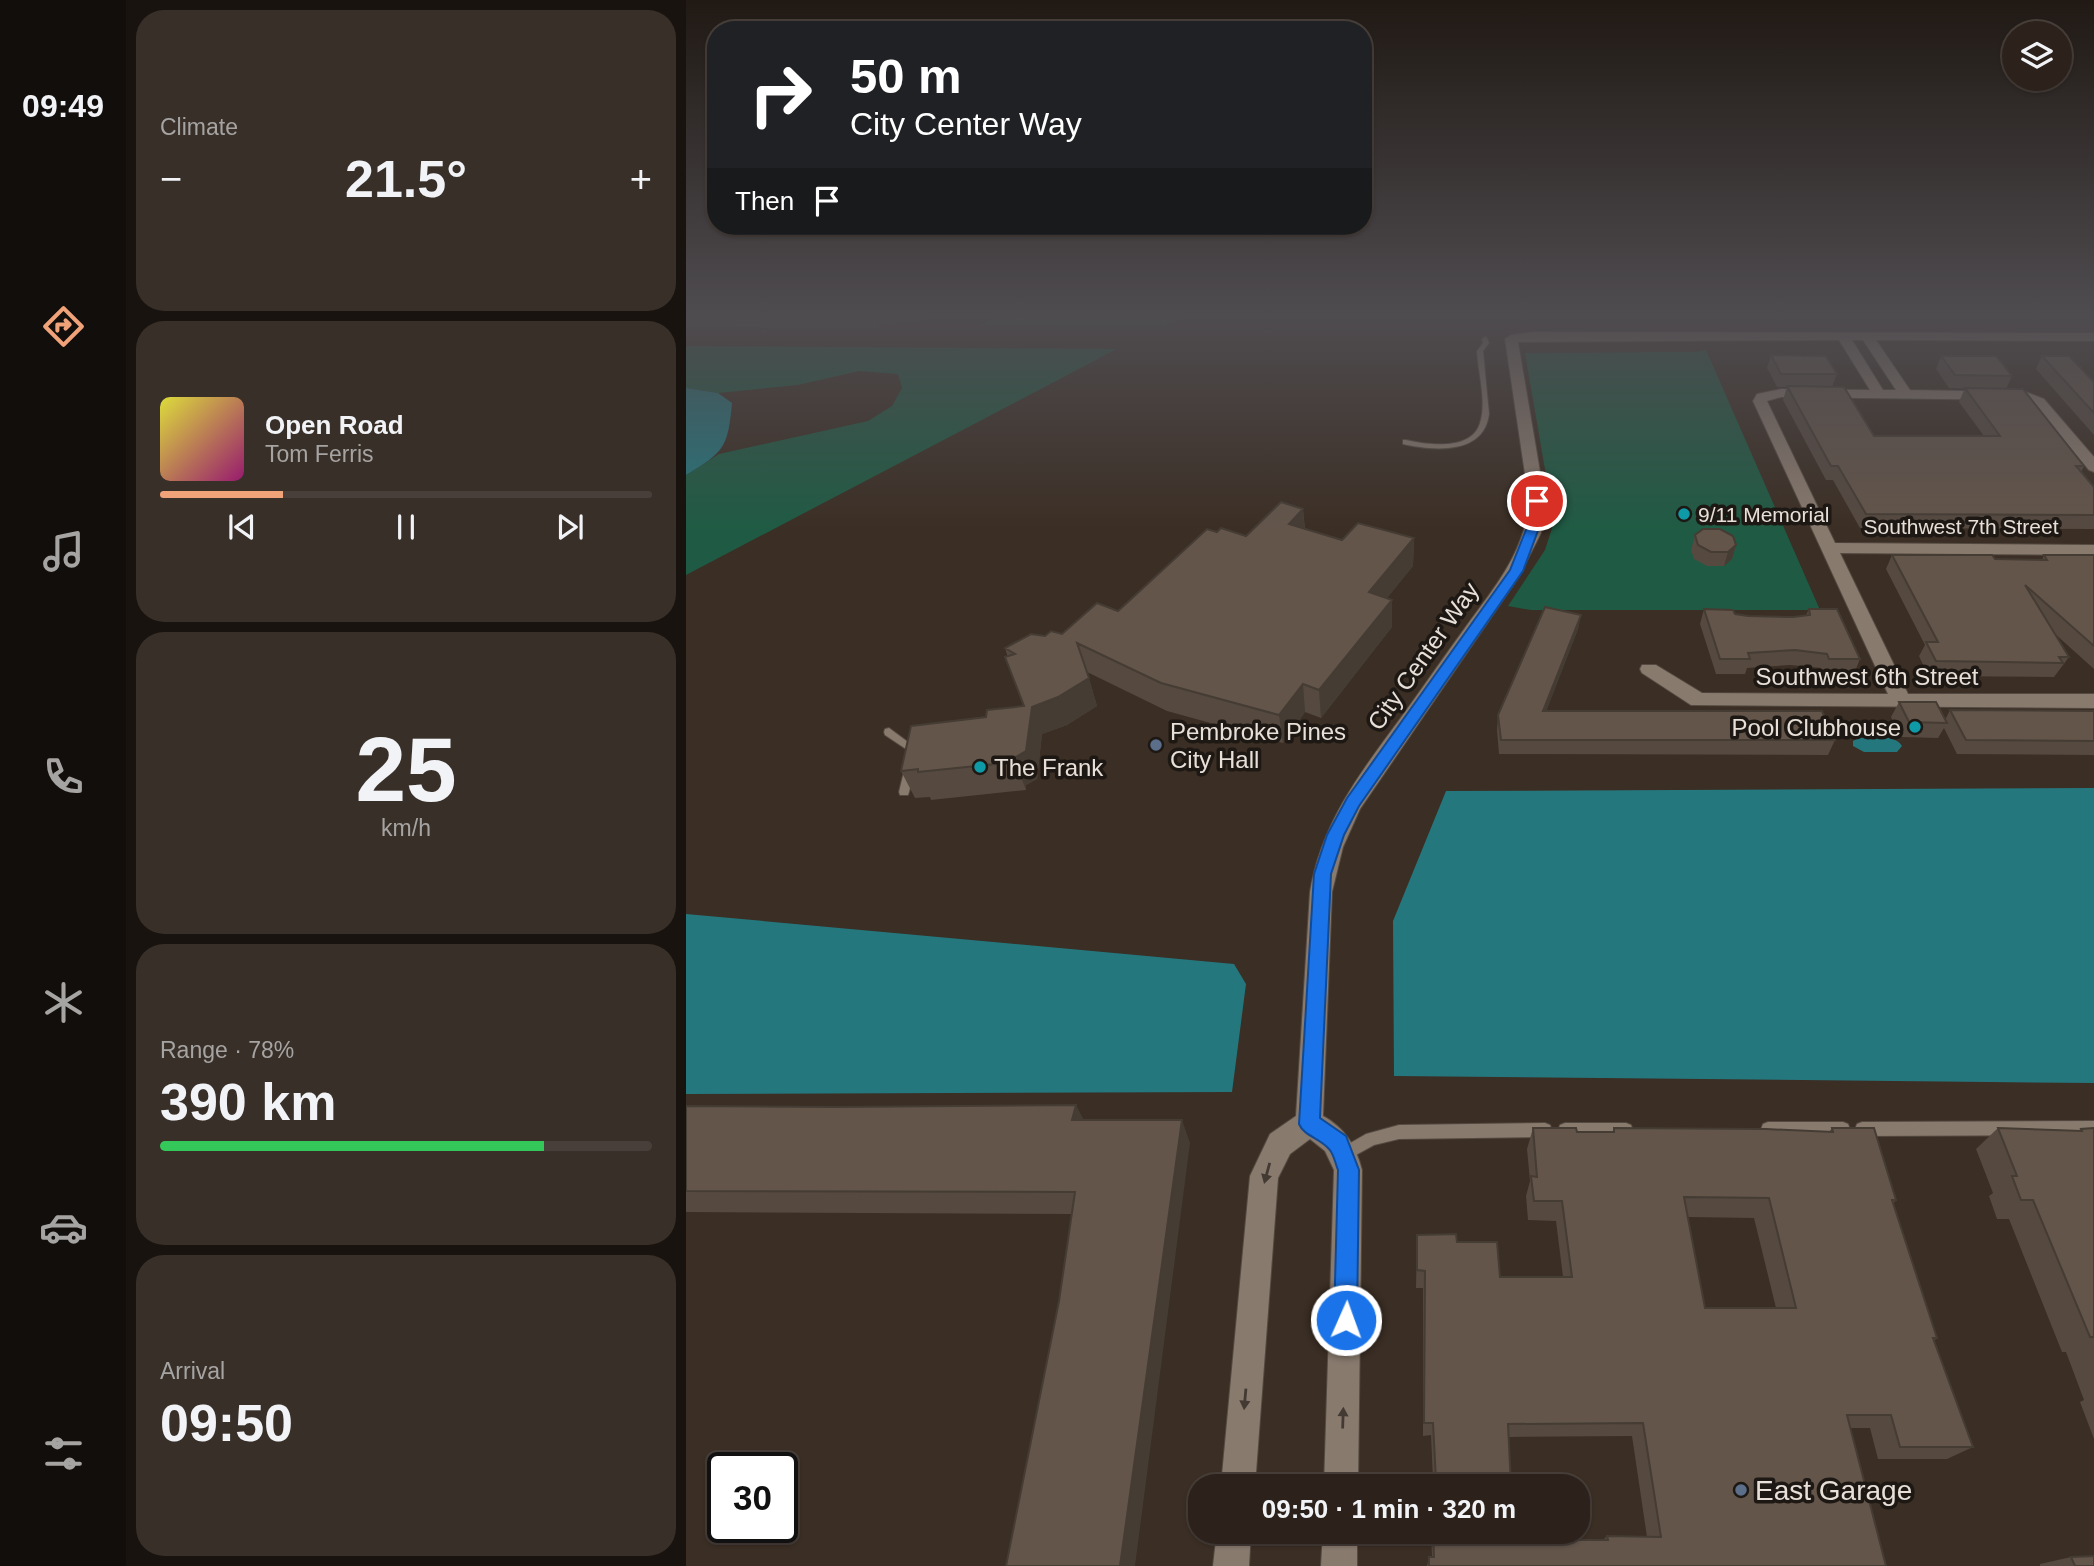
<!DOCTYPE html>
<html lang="en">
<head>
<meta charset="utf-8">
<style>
  :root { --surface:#2c221b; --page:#382f28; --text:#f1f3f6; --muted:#a6a4a3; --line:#483f3a; --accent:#f0a279 }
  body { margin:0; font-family:Arial,sans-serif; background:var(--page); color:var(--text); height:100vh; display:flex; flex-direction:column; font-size:26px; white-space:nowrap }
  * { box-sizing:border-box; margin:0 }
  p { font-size:23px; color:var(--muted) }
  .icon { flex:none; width:38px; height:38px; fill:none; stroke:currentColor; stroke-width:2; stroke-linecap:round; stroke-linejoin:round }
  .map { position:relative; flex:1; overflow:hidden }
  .side { display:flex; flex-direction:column; gap:10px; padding:10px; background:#18130f; width:560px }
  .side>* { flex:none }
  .guide { position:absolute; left:21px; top:21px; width:665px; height:214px; border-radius:28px; box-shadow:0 2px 5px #0004,0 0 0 2px var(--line); background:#202124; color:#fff; overflow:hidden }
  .controls { position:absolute; left:1316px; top:21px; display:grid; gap:14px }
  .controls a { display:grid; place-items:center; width:70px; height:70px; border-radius:50%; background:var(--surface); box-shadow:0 2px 5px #0004,0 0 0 2px var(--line); font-size:35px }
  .speed { position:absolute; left:21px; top:1452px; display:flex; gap:14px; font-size:35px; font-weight:700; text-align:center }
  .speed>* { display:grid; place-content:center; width:91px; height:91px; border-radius:50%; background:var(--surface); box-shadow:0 2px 5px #0004,0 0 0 2px var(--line); line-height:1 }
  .speed .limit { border:4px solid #111; border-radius:10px; background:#fff; color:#111 }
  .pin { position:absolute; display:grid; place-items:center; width:60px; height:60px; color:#fff; margin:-30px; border:4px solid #fff; border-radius:50%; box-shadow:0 2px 7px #0007 }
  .me { position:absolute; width:77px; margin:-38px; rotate:2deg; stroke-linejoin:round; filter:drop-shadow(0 0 5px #0008) }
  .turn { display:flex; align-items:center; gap:24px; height:147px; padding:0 28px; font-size:32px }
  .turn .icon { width:91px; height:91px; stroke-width:2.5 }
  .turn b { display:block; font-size:49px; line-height:60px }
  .then { display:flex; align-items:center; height:66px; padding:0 28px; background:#0003; gap:14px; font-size:26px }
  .big { font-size:52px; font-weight:700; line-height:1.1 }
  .side .card { flex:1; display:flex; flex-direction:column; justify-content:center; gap:10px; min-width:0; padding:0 24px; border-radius:28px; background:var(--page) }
  .side .dial { align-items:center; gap:0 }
  .dial b { font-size:91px; line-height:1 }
  .song { display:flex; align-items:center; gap:21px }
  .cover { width:84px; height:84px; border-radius:10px; background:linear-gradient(135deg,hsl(60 70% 55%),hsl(320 70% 35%)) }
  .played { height:7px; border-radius:4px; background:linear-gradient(90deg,var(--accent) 25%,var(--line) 25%) }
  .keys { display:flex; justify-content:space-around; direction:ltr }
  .heat { display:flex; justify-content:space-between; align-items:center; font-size:38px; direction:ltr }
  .charge { height:10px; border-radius:5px; background:linear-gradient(90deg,#34c759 78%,var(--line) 0) }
  .trip { position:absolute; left:502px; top:1474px; width:402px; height:70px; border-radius:28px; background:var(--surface); box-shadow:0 2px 5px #0004,0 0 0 2px var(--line); font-weight:700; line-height:70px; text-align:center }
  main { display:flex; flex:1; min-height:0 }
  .dock { display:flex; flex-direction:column; width:126px; justify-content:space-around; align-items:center; background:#120e0b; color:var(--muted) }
  .dock .icon { width:49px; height:49px }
  .dock .active { color:var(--accent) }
  .dock b { font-size:32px; color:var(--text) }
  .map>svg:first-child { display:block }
  .green { fill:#1f5b44 }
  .water { fill:#25777e }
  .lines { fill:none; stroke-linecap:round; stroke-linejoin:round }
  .service-casing { stroke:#544a41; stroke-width:2 }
  .minor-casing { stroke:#544a41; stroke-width:2 }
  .service { fill:#897a6e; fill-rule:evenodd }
  .minor { fill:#897a6e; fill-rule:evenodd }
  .wall { fill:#554940; fill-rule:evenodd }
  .shaded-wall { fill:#453c34 }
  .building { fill:#63554a; stroke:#453c34; stroke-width:2; fill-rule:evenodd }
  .oneway { fill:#433a33 }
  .route { fill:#1a73e8; stroke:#114b97; stroke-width:2 }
  .culture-dot { fill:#0f9aa8; stroke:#1d1813; stroke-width:2.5 }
  .service-dot { fill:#5c6f8a; stroke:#1d1813; stroke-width:2.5 }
  .labels { text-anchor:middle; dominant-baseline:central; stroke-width:7; stroke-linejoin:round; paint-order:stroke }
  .far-poi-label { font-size:21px; fill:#e7dfd8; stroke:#1d1813; text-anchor:start }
  .far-street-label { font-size:21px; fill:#e7dfd8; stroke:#1d1813 }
  .street-label { font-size:24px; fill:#e7dfd8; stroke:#1d1813 }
  .poi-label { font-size:24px; fill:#e7dfd8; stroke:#1d1813; text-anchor:start }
  .near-poi-label { font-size:28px; fill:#e7dfd8; stroke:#1d1813; text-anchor:start }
</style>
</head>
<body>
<main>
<nav class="dock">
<b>09:49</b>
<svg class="icon active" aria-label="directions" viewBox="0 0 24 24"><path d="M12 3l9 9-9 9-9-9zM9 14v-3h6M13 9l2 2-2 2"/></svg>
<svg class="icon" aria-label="music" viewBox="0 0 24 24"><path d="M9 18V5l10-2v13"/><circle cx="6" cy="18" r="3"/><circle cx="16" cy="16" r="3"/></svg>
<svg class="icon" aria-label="phone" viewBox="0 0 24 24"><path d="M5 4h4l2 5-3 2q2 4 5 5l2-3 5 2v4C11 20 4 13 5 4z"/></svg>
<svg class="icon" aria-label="climate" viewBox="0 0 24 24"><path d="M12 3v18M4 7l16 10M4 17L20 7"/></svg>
<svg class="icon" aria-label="car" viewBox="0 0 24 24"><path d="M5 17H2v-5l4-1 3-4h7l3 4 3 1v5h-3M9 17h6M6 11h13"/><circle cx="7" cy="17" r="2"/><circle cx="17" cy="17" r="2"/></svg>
<svg class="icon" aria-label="filters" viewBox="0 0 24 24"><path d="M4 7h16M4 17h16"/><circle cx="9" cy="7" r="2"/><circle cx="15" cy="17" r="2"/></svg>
</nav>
<section class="side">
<div class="card"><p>Climate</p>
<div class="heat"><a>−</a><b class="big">21.5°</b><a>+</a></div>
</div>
<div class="card">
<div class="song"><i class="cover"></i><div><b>Open Road</b><p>Tom Ferris</p></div></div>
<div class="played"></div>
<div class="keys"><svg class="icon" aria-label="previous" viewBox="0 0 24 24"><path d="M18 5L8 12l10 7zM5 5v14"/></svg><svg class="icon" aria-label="pause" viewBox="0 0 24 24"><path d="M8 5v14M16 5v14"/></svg><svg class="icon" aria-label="next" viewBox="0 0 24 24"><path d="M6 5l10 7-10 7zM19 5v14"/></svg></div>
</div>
<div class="card dial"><b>25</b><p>km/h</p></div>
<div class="card"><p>Range · 78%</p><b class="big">390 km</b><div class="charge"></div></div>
<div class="card"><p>Arrival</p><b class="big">09:50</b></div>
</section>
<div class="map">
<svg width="1408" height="1566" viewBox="0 0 1408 1566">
  <rect width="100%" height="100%" fill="#3b2e24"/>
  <path class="green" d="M322 313H502L478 327 292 326Z
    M0 346 431 349 0 575V475L33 454 182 421 206 406 216 388 212 374 173 371 112 385 32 393 0 388Z
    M1020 350 1134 610H845L822 606 859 550 868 522 839 353 1007 352Z"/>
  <path class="water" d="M0 388 32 393 46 403C42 448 38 452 0 475Z
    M1172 738C1186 738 1209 734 1216 746L1211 752H1178L1167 746V741Z
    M1408 788V1083L708 1076 707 921 760 791Z
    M0 914 548 964 560 984 546 1092 0 1094Z"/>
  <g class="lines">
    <g class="service-casing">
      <path id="service" d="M799 337 801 338 803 343 797 351 803 414C798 455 748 451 717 444V440H720C742 445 786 451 794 423 801 401 792 373 791 351L797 343 796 339Z
        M203 728 230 748V763L223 792 222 795H214L213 792 220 763V749L199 735 198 732 199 729Z
        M1408 1121V1135L1176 1136 1171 1134 1169 1129 1171 1124 1176 1122Z
        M1082 1122H1157L1162 1124 1164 1129 1162 1134 1157 1136H1082L1077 1134 1075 1129 1077 1124Z
        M859 1123 864 1125 866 1130 864 1135 859 1137 713 1139 688 1145 659 1161 654 1159 652 1154 654 1149 680 1134 713 1125Z
        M879 1123H940L945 1125 947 1130 945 1135 940 1137H879L874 1135 872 1130 874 1125Z"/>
    </g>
    <g class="minor-casing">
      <path id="minor" d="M847 332 1408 333V341L1190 340 1224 390 1340 392 1358 399 1408 457V472L1403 470 1348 405 1338 400 1095 397 1081 401 1149 543 1408 545V555L1154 553 1222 694H1408V708L1005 705 956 673 954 669 956 665H970L1016 693 1202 694 1067 401 1071 394 1095 389 1184 390 1153 340 832 342 859 501 855 533 832 578 674 809 657 847 646 892 637 1116C659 1128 670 1146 676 1170L672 1486H638L648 1170 639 1151 624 1139 604 1154 592 1178 569 1486H535L564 1176 584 1134 610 1116 624 892C635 824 674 773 714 719 736 689 757 658 779 628 808 588 840 551 843 501L819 339 825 335ZM1166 340H1177L1210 390H1197Z
        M531 1531H565L563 1566H527Z
        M637 1531H671V1566H635Z"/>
    </g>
    <use href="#service" class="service"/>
    <use href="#minor" class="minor"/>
  </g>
  <path class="wall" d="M0 313H278L194 328 0 327Z
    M1085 355 1151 374 1146 387 1188 436H1298L1273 402 1279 388 1290 389 1263 388 1250 369 1255 356 1326 376 1320 389 1398 466 1395 472 1408 487V529L1174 528 1147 480H1140L1097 400 1101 387H1091L1081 368Z
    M1356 356 1408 382V435L1350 369Z
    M617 509 619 529 656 540 728 538 727 566 701 598 706 600V627L635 718 619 712 597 743 481 711 401 672 411 706 381 725 356 734 351 779 340 785V790L245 800 244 797 229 798 215 771 300 717 337 706 319 648 359 636 376 634 432 611 531 532 560 536Z
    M1009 535 1050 545 1046 559 1038 566H1021L1008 559 1005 550Z
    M1206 555 1309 559 1356 560 1358 555H1408V669L1368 633 1383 657 1368 677 1242 676 1233 656 1239 645 1200 569Z
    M1018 609 1062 616 1107 617 1120 615 1123 609 1174 659 1168 674 1137 673 1135 668 1104 665 1061 668 1059 674H1030L1014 624Z
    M895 615 892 629 860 711 1149 740 1142 755 813 754 811 730 812 715Z
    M1213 702 1259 720 1264 710 1408 711V755L1271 754 1258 728 1252 738 1215 737 1205 717Z
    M0 1106 397 1120 504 1143 373 1301 386 1214 0 1212Z
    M847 1128 891 1132H927L928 1128 1143 1132 1146 1128 1210 1200 1207 1204 1251 1338 1248 1341 1287 1447 1261 1459H1192L1184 1428H1164L1200 1566H741L743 1557H746L745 1531H828V1540H917L921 1536 961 1537 946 1436 822 1437 825 1486H741L742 1480H747L745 1435 737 1436V1288H730L731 1235 771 1242 814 1277H877L870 1221 842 1220 840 1196 844 1181 841 1149ZM1002 1217 1068 1218 1090 1308H1019Z
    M1312 1128 1392 1131 1395 1129 1408 1128V1439L1394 1402 1398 1400 1380 1352H1376L1323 1219H1311L1303 1196 1307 1193 1290 1149Z
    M1385 1557 1408 1566H1354V1564Z"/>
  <path class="shaded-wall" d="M203 313H278L194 328 189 316Z
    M617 509 619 536 603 524Z
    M728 538 727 566 683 620V592Z
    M1050 545 1046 559 1038 566 1042 552Z
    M706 600V627L635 718 633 690Z
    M895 615 892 629 855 725 857 711Z
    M403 678 411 706 381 725 356 734 351 779 340 785V790L329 762 346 707Z
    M617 684 619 712 597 743 593 715Z
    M390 1105 402 1128 386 1120Z
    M496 1120 504 1143 449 1566H434Z"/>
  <path class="building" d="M0 313H203L189 316 0 315Z
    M1085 355 1140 356 1151 374H1095Z
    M1255 356H1310L1326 376 1269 375Z
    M1356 356H1383L1408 382V413Z
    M1101 386 1158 387 1188 436H1314L1279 388 1337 389 1398 466H1390L1408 487V515L1180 514 1152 466H1145Z
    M595 502 617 509 603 524 656 540 672 523 728 538 683 592 706 600 633 690 617 684 593 715 475 683 391 643 403 678 372 697 346 707 340 751 330 757 329 762 232 772V769L215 771 225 726 300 717 301 710 338 706 319 657 329 654 319 648 345 634 359 636 365 631 376 634 411 603 432 611 521 529 531 532 535 528 560 536Z
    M1017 529H1034L1047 536 1050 545 1042 552H1025L1012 545 1009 535Z
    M1206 555H1306L1309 559 1361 560 1358 555H1408V646L1339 585 1383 657H1373L1377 663 1250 661 1240 642H1252Z
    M859 607 895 615 857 711H1136L1149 740H815L812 715Z
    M1018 609 1047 610 1049 614 1062 616 1107 617 1124 615 1123 609H1151L1174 659H1143L1141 654 1109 650 1062 653 1064 659H1034Z
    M1213 702H1250L1261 723 1223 722Z
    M1264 710 1408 711V741L1280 740Z
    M390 1105 386 1120H496L434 1566H320L373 1301 389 1192 0 1191V1106L148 1107Z
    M847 1128H890L891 1132H928V1128L1080 1129 1147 1132 1146 1128H1188L1210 1200H1206L1251 1338H1247L1287 1447H1214L1205 1415H1161L1200 1566H743V1557H748L747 1531H828V1540H922L921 1536 975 1537 957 1423 822 1424 825 1486H742V1480H750L747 1423H738L739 1271 731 1270V1235L770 1234 771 1242H811L814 1277H886L876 1201H848L845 1176 851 1177ZM998 1197 1083 1198 1110 1308H1019Z
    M1312 1128 1396 1131 1395 1129 1408 1128V1337H1404L1347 1200H1335L1326 1176H1331Z
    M1408 1556V1566H1389L1385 1557Z"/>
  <defs><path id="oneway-solid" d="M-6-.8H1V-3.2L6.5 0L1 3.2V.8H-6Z" transform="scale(1.75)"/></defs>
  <g class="oneway">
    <use href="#oneway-solid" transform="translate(581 1173) rotate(105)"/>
    <use href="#oneway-solid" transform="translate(559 1399) rotate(95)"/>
    <use href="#oneway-solid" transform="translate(657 1418) rotate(-88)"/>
  </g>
  <linearGradient id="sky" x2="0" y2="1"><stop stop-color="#201914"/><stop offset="0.59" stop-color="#4f4c50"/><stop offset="1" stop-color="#4f4c50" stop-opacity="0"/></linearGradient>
  <rect width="1408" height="532" fill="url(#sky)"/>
  <path class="route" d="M851 498 857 501V517L837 571 673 806 658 835 645 874 634 1118 660 1136 673 1170 671 1320 668 1328 660 1331 651 1328 648 1320 652 1170C649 1163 648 1154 643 1149 634 1138 618 1136 613 1124L628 874 641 835 661 798 824 570 845 517V501Z"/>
  <g class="culture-dot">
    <circle cx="998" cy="514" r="7"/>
    <circle cx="1229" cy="727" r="7"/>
    <circle cx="294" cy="767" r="7"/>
  </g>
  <g class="service-dot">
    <circle cx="470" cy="745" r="7"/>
    <circle cx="1055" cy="1490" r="7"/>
  </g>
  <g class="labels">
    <g class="far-poi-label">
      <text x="1012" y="514">9/11 Memorial</text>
    </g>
    <g class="far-street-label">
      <text x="1275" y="526">Southwest 7th Street</text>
    </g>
    <g class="street-label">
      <text transform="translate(737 656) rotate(-55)">City Center Way</text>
      <text x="1181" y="676">Southwest 6th Street</text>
    </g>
    <g class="poi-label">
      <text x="1215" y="727" text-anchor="end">Pool Clubhouse</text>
      <text x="484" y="731">Pembroke Pines<tspan x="484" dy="28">City Hall</tspan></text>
      <text x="308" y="767">The Frank</text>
    </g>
    <g class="near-poi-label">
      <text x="1069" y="1490">East Garage</text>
    </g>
  </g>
</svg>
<div class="controls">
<a><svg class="icon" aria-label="layers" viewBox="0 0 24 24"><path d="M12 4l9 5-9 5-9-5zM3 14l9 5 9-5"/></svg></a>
</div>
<div class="speed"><div class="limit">30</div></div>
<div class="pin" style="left:851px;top:501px;background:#d93025"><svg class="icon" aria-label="arrive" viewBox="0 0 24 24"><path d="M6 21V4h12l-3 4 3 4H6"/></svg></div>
<svg class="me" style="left:660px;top:1320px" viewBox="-20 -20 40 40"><circle r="17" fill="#1a73e8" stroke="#fff" stroke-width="3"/><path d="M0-11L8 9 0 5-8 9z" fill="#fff"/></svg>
<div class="trip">09:50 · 1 min · 320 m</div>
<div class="guide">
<div class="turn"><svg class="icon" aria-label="right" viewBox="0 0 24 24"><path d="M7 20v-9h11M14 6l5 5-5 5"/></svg><div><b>50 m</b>City Center Way</div></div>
<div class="then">Then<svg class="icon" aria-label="arrive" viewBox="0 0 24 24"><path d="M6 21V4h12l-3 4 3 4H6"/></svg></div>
</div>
</div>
</main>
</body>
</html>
